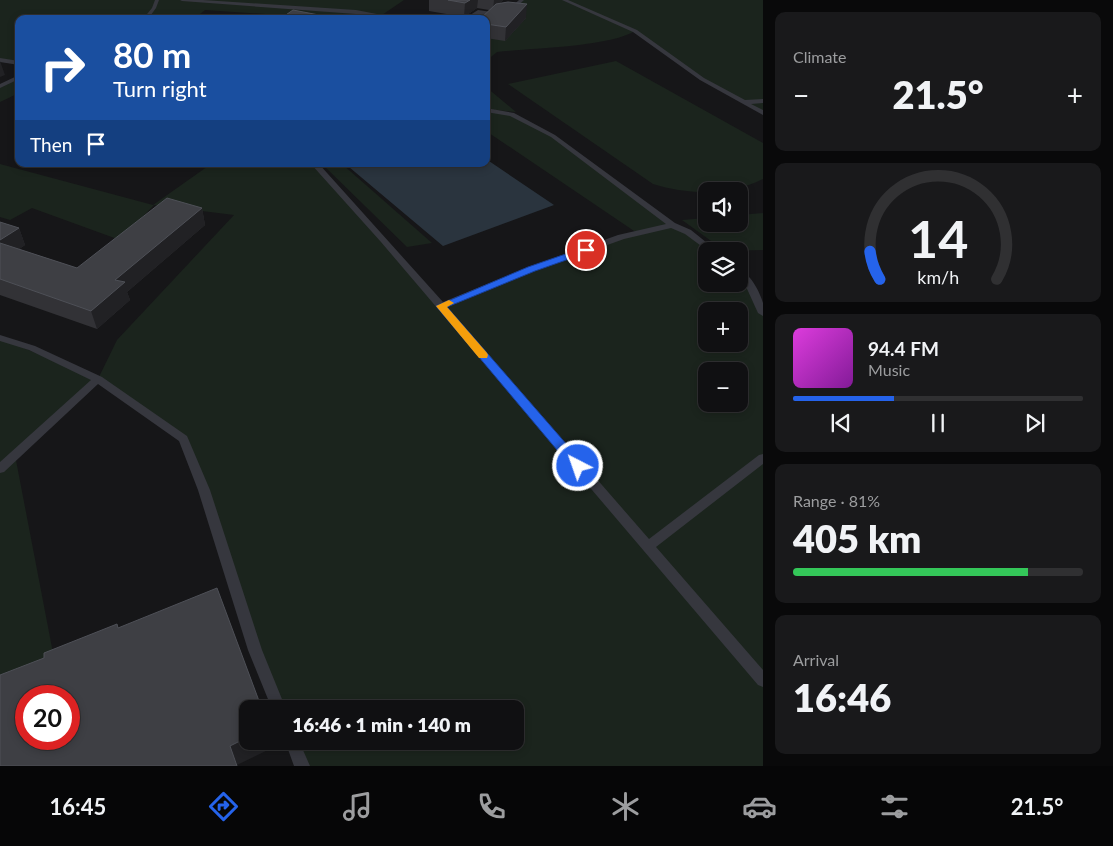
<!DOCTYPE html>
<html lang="en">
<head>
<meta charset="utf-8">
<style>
  :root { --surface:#101012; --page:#19191b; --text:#f1f3f6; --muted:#9c9d9f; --line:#303032; --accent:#2563eb }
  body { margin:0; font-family:Lato,sans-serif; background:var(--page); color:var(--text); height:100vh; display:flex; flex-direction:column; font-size:19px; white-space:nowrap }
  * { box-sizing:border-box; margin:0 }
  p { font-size:16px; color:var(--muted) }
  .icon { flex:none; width:28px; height:28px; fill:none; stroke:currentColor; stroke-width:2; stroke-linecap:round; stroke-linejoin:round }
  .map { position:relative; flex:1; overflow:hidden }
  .panel { display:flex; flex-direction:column; gap:12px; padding:12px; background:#09090a; width:350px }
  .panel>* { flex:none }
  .top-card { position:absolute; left:15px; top:15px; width:475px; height:152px; border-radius:10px; box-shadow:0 2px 8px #0003,0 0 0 1px var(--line); background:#1a4fa0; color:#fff; overflow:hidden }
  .buttons { position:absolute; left:698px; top:182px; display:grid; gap:10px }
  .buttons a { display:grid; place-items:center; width:50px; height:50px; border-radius:10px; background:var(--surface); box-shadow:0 2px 8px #0003,0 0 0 1px var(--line); font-size:25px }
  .speed { position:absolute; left:15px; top:685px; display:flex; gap:10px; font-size:25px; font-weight:700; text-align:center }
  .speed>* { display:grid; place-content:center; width:65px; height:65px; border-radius:50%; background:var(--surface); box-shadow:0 2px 8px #0003,0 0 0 1px var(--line); line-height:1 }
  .speed .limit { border:8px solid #d22; background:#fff; color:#111 }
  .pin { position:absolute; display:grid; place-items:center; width:42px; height:42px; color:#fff; margin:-21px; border:2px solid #fff; border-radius:50%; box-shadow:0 1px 5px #0007 }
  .me { position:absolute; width:55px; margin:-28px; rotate:319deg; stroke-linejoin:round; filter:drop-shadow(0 0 4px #0008) }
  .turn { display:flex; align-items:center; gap:18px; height:105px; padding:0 15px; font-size:22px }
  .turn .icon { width:65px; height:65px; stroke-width:2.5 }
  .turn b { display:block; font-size:35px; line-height:42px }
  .then { display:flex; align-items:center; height:48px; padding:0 15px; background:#0003; gap:10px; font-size:19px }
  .big { font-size:38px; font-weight:800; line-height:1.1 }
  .panel .tile { flex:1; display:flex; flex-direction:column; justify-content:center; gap:8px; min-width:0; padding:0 18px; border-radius:10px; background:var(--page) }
  .panel .dial { align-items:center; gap:0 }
  .dial svg { height:130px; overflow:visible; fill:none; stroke:var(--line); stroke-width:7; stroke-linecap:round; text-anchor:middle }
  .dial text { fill:var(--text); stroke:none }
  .song { display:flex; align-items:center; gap:15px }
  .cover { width:60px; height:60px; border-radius:8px; background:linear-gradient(135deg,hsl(300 70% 55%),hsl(290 70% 35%)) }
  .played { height:5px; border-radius:2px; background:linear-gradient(90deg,var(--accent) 35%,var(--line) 35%) }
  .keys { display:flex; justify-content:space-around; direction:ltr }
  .heat { display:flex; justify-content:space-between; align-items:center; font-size:28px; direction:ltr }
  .charge { height:8px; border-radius:4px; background:linear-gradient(90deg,#34c759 81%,var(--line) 0) }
  .trip { position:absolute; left:239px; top:700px; width:285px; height:50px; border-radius:10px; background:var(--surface); box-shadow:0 2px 8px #0003,0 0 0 1px var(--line); font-weight:800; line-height:50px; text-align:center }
  .tab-bar { display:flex; height:80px; justify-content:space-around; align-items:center; background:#060607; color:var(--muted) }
  .tab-bar .icon { width:35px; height:35px }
  .tab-bar .current { color:var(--accent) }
  .tab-bar b { font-size:22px; color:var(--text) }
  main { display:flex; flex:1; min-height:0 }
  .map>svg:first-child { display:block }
  .green { fill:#1b241d; fill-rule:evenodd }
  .water { fill:#2a343e }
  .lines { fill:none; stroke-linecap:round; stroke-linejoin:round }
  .lane { fill:#36373e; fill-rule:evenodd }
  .wall { fill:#323236 }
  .shaded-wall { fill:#212124 }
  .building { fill:#3e3f44; stroke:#4e5057; fill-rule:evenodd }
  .route { fill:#2563eb; stroke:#184099 }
  .slow { fill:#f59e0b }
</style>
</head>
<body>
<main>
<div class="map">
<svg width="763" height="766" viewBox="0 0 763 766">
  <rect width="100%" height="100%" fill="#161618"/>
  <path class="green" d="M0 0H404L382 15 401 19H340L205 10 194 19H19V63L0 60Z
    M522 0H763V113L702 79 635 31C609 47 531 48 497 52L486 61V19H466L478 12 492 14Z
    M616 61 763 143V179C728 196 689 195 653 184L508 84Z
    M19 77V93L0 102V86Z
    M486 87 516 112 486 109Z
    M486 110 512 114 553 136 672 225 688 232 713 251H706V284H739V272L747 279 763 313V766H302L292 741H515V709H279L183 439 98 379 15 455 58 679 0 703V338L98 379 117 340 234 215 154 205 120 240 32 208 10 220 0 217V164L153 205 211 164H313L384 240 441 306 637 233 486 131ZM706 311H739V344H706ZM706 371H739V404H706Z
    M322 164H342L432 243 407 247Z
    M763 213V250L725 251 682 220 706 218V224H739V215Z"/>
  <path class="water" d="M486 159 554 205 443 246 349 167 359 164H486Z"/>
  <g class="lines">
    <path class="lane" d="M155 0H159L156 8 148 19H143L152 8Z
      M180 0H203L356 10 403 19H390L356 14 182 1Z
      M519 0H524L510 13 492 16 479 14 470 19H464L478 10 492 12 507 11Z
      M562 0H568L637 30 704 78 745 100 763 99V103L751 104 763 110V115L700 80 633 32Z
      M0 58 19 61V65L0 62Z
      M19 75V79L0 88V84Z
      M486 108 514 113 555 135 675 223 691 230 717 251H708L685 234 671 228 624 239 535 271 447 307 649 539 759 455 763 454V464L656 547 763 670V687L758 685 381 242 311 164H319L443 302 529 267 618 235 666 224 551 137 510 116 486 112Z
      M739 270C750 273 760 292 763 303 763 307 763 312 763 316L758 313 743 280 739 276Z
      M0 335 35 346 102 377 187 436 210 490 262 650 286 709H272L248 650 198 490 179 441 98 384 4 472 0 473V462L91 380 29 350 0 341Z
      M285 741H299L310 766H294Z"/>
  </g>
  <path class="wall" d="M429 0H503L500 3 526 18 505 41 486 38V19L489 10 477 8 464 17 429 11Z
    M202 208 205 225 127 292 130 300 97 329 0 295V222L19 228 25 245 19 249 77 268Z"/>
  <path class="shaded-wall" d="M470 0H478L477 8 464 17 465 3Z
    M494 0H503L493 10Z
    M527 4 526 18 505 41 506 27Z
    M319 15V19H313Z
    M0 61 5 75 0 77Z
    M202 208 205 225 127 292 130 300 97 329 91 311 115 280Z
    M19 228 25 245 4 260 0 250V240Z
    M248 737V741H272L274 747 237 765 230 746Z"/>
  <path class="building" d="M448 0H470L465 3Z
    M508 2 527 4 506 27 486 24V19H480L496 4Z
    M293 10 319 15 313 19H280Z
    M167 198 202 208 115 280 125 282 91 311 0 279V243L77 268Z
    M0 222 19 228 0 240Z
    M217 588 262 709H248V737L230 746 237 766H0V675L44 658V653L117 624 118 628ZM26 696H69V739H26Z"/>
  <path class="route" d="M586 247 590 250 589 252 535 271 447 307 582 462 584 466 582 469H573L436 306 528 267Z"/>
  <path class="slow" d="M449 300 454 303 447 307 487 353 488 355 487 358H479L436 306Z"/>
</svg>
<div class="buttons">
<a><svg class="icon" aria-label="sound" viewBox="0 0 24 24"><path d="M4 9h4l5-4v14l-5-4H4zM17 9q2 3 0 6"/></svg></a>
<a><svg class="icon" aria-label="layers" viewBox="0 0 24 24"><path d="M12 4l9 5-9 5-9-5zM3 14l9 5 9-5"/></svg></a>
<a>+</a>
<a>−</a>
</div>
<div class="speed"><div class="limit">20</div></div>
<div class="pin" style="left:586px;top:250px;background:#d93025"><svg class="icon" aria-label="arrive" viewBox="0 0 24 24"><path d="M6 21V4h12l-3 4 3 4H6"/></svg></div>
<svg class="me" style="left:578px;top:466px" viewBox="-20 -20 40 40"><circle r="17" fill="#2563eb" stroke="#fff" stroke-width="3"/><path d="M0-11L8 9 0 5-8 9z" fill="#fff"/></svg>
<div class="trip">16:46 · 1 min · 140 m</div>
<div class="top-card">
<div class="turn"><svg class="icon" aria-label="right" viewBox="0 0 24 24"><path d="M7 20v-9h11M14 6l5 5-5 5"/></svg><div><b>80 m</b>Turn right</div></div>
<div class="then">Then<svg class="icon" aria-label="arrive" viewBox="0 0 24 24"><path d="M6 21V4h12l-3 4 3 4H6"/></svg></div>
</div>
</div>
<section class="panel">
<div class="tile"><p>Climate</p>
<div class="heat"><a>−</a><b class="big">21.5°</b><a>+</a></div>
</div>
<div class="tile dial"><svg viewBox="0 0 100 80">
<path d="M14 69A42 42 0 1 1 86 69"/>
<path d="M14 69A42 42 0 0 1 8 52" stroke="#2563eb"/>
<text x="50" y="56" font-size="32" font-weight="700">14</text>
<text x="50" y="72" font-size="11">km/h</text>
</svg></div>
<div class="tile">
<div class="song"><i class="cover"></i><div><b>94.4 FM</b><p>Music</p></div></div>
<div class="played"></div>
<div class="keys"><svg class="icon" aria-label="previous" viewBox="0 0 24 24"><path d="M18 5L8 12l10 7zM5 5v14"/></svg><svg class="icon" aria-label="pause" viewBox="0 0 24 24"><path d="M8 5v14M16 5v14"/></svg><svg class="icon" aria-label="next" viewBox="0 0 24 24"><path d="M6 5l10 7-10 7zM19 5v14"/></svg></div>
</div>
<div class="tile"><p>Range · 81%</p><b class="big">405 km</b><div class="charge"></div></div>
<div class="tile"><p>Arrival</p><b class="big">16:46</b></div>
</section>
</main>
<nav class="tab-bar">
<b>16:45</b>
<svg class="icon current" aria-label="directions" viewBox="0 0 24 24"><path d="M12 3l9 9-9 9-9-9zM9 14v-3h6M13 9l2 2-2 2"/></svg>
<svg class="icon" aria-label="music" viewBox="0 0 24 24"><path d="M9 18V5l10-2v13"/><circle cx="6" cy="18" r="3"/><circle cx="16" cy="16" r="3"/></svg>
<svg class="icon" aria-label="phone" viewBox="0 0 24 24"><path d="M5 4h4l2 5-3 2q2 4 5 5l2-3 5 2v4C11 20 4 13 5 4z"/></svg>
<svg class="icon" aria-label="climate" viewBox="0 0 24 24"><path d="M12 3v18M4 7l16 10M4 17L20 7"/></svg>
<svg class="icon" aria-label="car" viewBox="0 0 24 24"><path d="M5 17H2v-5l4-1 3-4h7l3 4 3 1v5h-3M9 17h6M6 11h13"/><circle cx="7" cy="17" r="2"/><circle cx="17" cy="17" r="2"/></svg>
<svg class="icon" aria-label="filters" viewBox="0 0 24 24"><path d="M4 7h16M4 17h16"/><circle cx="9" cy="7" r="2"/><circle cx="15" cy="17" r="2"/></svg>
<b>21.5°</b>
</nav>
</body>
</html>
